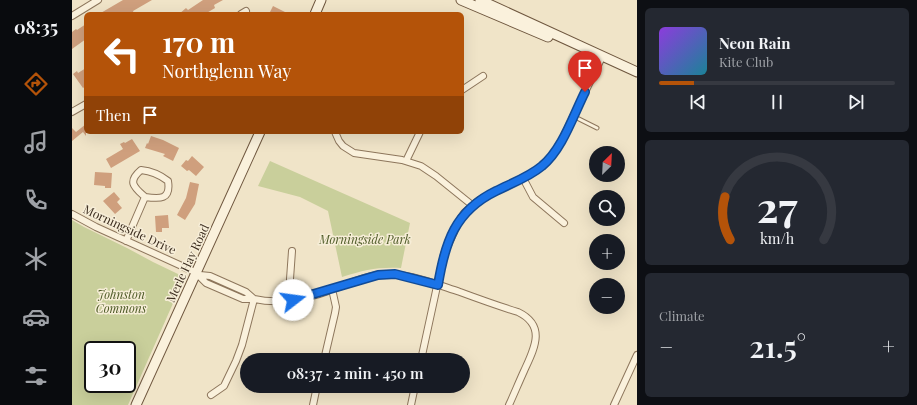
<!DOCTYPE html>
<html lang="en">
<head>
<meta charset="utf-8">
<style>
  :root { --surface:#171b24; --page:#242831; --text:#f1f3f6; --muted:#9ea1a6; --line:#363941; --accent:#b45309 }
  body { margin:0; font-family:"Playfair Display",serif; background:var(--page); color:var(--text); height:100vh; display:flex; flex-direction:column; font-size:15px; white-space:nowrap }
  * { box-sizing:border-box; margin:0 }
  p { font-size:13px; color:var(--muted) }
  .icon { flex:none; width:22px; height:22px; fill:none; stroke:currentColor; stroke-width:2; stroke-linecap:round; stroke-linejoin:round }
  .map { position:relative; flex:1; overflow:hidden }
  .panel { display:flex; flex-direction:column; gap:8px; padding:8px; background:#0d0f14; width:280px }
  .panel>* { flex:none }
  .banner { position:absolute; left:12px; top:12px; width:380px; height:122px; border-radius:6px; box-shadow:0 4px 16px #0002; background:#b45309; color:#fff; overflow:hidden }
  .needle { width:26px; rotate:24deg }
  .tools { position:absolute; left:517px; top:146px; display:grid; gap:8px }
  .tools a { display:grid; place-items:center; width:36px; height:36px; border-radius:50%; background:var(--surface); box-shadow:0 4px 16px #0002; font-size:20px }
  .speed { position:absolute; left:12px; top:341px; display:flex; gap:8px; font-size:20px; font-weight:700; text-align:center }
  .speed>* { display:grid; place-content:center; width:52px; height:52px; border-radius:50%; background:var(--surface); box-shadow:0 4px 16px #0002; line-height:1 }
  .speed .limit { border:2px solid #111; border-radius:6px; background:#fff; color:#111 }
  .pin { position:absolute; display:grid; place-items:center; width:34px; height:34px; color:#fff; margin:-41px -17px; border-radius:50% 50% 50% 0; rotate:-45deg; box-shadow:0 0 4px #0007 }
  .pin .icon { rotate:45deg }
  .me { position:absolute; width:44px; margin:-22px; rotate:75deg; stroke-linejoin:round; filter:drop-shadow(0 0 3px #0008) }
  .turn { display:flex; align-items:center; gap:14px; height:84px; padding:0 12px; font-size:18px }
  .turn .icon { width:52px; height:52px; stroke-width:2.5 }
  .turn b { display:block; font-size:28px; line-height:34px }
  .then { display:flex; align-items:center; height:38px; padding:0 12px; background:#0003; gap:8px; font-size:15px }
  .big { font-size:30px; font-weight:600; line-height:1.1 }
  .panel .tile { flex:1; display:flex; flex-direction:column; justify-content:center; gap:6px; min-width:0; padding:0 14px; border-radius:6px; background:var(--page) }
  .panel .dial { align-items:center; gap:0 }
  .dial svg { height:104px; overflow:visible; fill:none; stroke:var(--line); stroke-width:7; stroke-linecap:round; text-anchor:middle }
  .dial text { fill:var(--text); stroke:none }
  .song { display:flex; align-items:center; gap:12px }
  .cover { width:48px; height:48px; border-radius:6px; background:linear-gradient(135deg,hsl(270 70% 55%),hsl(190 70% 35%)) }
  .played { height:4px; border-radius:2px; background:linear-gradient(90deg,var(--accent) 15%,var(--line) 15%) }
  .keys { display:flex; justify-content:space-around; direction:ltr }
  .heat { display:flex; justify-content:space-between; align-items:center; font-size:22px; direction:ltr }
  .trip { position:absolute; left:168px; top:353px; width:230px; height:40px; border-radius:20px; background:var(--surface); box-shadow:0 4px 16px #0002; font-weight:600; line-height:40px; text-align:center }
  main { display:flex; flex:1; min-height:0 }
  .dock { display:flex; flex-direction:column; width:72px; justify-content:space-around; align-items:center; background:#090b0e; color:var(--muted) }
  .dock .icon { width:28px; height:28px }
  .dock .current { color:var(--accent) }
  .dock b { font-size:18px; color:var(--text) }
  .map>svg:first-child { display:block }
  .green { fill:#c9cf9b; fill-rule:evenodd }
  .building { fill:#cf9f7d }
  .lines { fill:none; stroke-linecap:round; stroke-linejoin:round }
  .lane-casing { stroke:#8d765c; stroke-width:5 }
  .street-casing { stroke:#8d765c; stroke-width:8 }
  .secondary-casing { stroke:#6f573f; stroke-width:11 }
  .lane { stroke:#faf1dc; stroke-width:3 }
  .street { stroke:#faf1dc; stroke-width:6 }
  .secondary { stroke:#faf1dc; stroke-width:9 }
  .route-casing { stroke:#114b97; stroke-width:10 }
  .route { stroke:#1a73e8; stroke-width:7 }
  .labels { text-anchor:middle; dominant-baseline:central; stroke-width:3; stroke-linejoin:round; paint-order:stroke }
  .street-label { font-size:12px; fill:#3d2e20; stroke:#f7eed8 }
  .park-label { font-size:12px; font-style:italic; fill:#4d5a26; stroke:#f7eed8 }
</style>
</head>
<body>
<main>
<nav class="dock">
<b>08:35</b>
<svg class="icon current" aria-label="directions" viewBox="0 0 24 24"><path d="M12 3l9 9-9 9-9-9zM9 14v-3h6M13 9l2 2-2 2"/></svg>
<svg class="icon" aria-label="music" viewBox="0 0 24 24"><path d="M9 18V5l10-2v13"/><circle cx="6" cy="18" r="3"/><circle cx="16" cy="16" r="3"/></svg>
<svg class="icon" aria-label="phone" viewBox="0 0 24 24"><path d="M5 4h4l2 5-3 2q2 4 5 5l2-3 5 2v4C11 20 4 13 5 4z"/></svg>
<svg class="icon" aria-label="climate" viewBox="0 0 24 24"><path d="M12 3v18M4 7l16 10M4 17L20 7"/></svg>
<svg class="icon" aria-label="car" viewBox="0 0 24 24"><path d="M5 17H2v-5l4-1 3-4h7l3 4 3 1v5h-3M9 17h6M6 11h13"/><circle cx="7" cy="17" r="2"/><circle cx="17" cy="17" r="2"/></svg>
<svg class="icon" aria-label="filters" viewBox="0 0 24 24"><path d="M4 7h16M4 17h16"/><circle cx="9" cy="7" r="2"/><circle cx="15" cy="17" r="2"/></svg>
</nav>
<div class="map">
<svg width="565" height="405" viewBox="0 0 565 405">
  <rect width="100%" height="100%" fill="#f0e4c8"/>
  <path class="green" d="M198 161 338 223 329 268C304 267 293 270 270 277L256 211 228 197 186 186Z
    M0 220 12 227 55 248 81 262 106 274 109 278 110 283 56 405H0ZM21 350H55V384H21Z"/>
  <path class="building" d="M51 0H80L61 11 62 14H27Z
    M131 0H151L142 5 143 8 133 14H107L114 8 116 10Z
    M201 6 217 14H197Z
    M14 24V39L0 49V32L4 29 5 30Z
    M14 68V86L11 88 1 74 5 71 6 73Z
    M14 124V136L11 132 0 141V128L4 132Z
    M79 136 91 140 107 148 101 161 91 156 93 154 73 148 75 143 76 144Z
    M60 139 68 151 39 168 34 159 51 149 48 144 52 142 53 143Z
    M120 156 132 167 124 176 117 170 115 171 109 166 114 160 116 161Z
    M23 172 40 173 39 188H33V186L22 185Z
    M118 182 127 184 123 204 113 220 105 215 114 198Z
    M42 192 48 199 45 202 50 208 43 214 31 201Z
    M96 215 97 228H90V232H84L83 216Z"/>
  <g class="lines">
    <g class="lane-casing">
      <path id="lane" d="M501 116 525 128"/>
    </g>
    <g class="street-casing">
      <path id="street" d="M169 14 174 11
        M0 16 26 0
        M390 90 411 76
        M0 112 14 104
        M263 132 267 141 271 146 282 153 330 160 349 166 364 176 400 205
        M334 161 348 132
        M451 178 461 197 492 223
        M0 214 24 227 123 272 134 283 171 299H182L174 292 138 276 128 275
        M54 241 73 197C88 199 99 200 96 181 87 174 79 171 69 170 55 182 62 187 73 197
        M220 251 218 279 221 301
        M252 360 263 313 264 307 260 289
        M349 360 372 254 387 221 392 213 407 200 462 172 477 160 488 144 530 57
        M139 395 152 386 164 361 170 345 182 299C209 305 236 299 262 289 276 284 290 277 305 275 333 271 363 284 388 292 407 299 426 306 446 312 475 326 462 349 452 371 447 382 442 394 437 405
        M241 405 245 386
        M339 405 343 386
        M542 405 565 355"/>
    </g>
    <g class="secondary-casing">
      <path id="secondary" d="M389 0 476 37
        M408 0 565 72
        M243 14 249 0
        M64 405 188 132"/>
    </g>
    <use href="#lane" class="lane"/>
    <use href="#street" class="street"/>
    <use href="#secondary" class="secondary"/>
  </g>
  <g class="lines">
    <g class="route-casing">
      <path id="route" d="M221 300 306 275 323 274 366 285C373 242 383 211 424 191 440 183 457 177 470 166 490 150 501 116 513 92"/>
    </g>
    <use href="#route" class="route"/>
  </g>
  <g class="labels">
    <g class="street-label">
      <text transform="translate(58 229) rotate(25)">Morningside Drive</text>
      <text transform="translate(115 263) rotate(-65)">Merle Hay Road</text>
    </g>
    <g class="park-label">
      <text x="293" y="239">Morningside Park</text>
      <text x="49" y="294">Johnston<tspan x="49" dy="14">Commons</tspan></text>
    </g>
  </g>
</svg>
<div class="tools">
<a><svg class="needle" viewBox="-14 -14 28 28"><path d="M0-13l5 13h-10z" fill="#e53935"/><path d="M0 13l5-13h-10z" fill="#9ea1a6"/></svg></a>
<a><svg class="icon" aria-label="search" viewBox="0 0 24 24"><circle cx="10" cy="10" r="6"/><path d="M15 15l6 6"/></svg></a>
<a>+</a>
<a>−</a>
</div>
<div class="speed"><div class="limit">30</div></div>
<div class="pin" style="left:513px;top:92px;background:#d93025"><svg class="icon" aria-label="arrive" viewBox="0 0 24 24"><path d="M6 21V4h12l-3 4 3 4H6"/></svg></div>
<svg class="me" style="left:221px;top:300px" viewBox="-20 -20 40 40"><circle r="19" fill="#fff"/><path d="M0-13L10 11 0 6-10 11z" fill="#1a73e8"/></svg>
<div class="trip">08:37 · 2 min · 450 m</div>
<div class="banner">
<div class="turn"><svg class="icon" aria-label="left" viewBox="0 0 24 24"><path d="M17 20v-9H6M10 6l-5 5 5 5"/></svg><div><b>170 m</b>Northglenn Way</div></div>
<div class="then">Then<svg class="icon" aria-label="arrive" viewBox="0 0 24 24"><path d="M6 21V4h12l-3 4 3 4H6"/></svg></div>
</div>
</div>
<section class="panel">
<div class="tile">
<div class="song"><i class="cover"></i><div><b>Neon Rain</b><p>Kite Club</p></div></div>
<div class="played"></div>
<div class="keys"><svg class="icon" aria-label="previous" viewBox="0 0 24 24"><path d="M18 5L8 12l10 7zM5 5v14"/></svg><svg class="icon" aria-label="pause" viewBox="0 0 24 24"><path d="M8 5v14M16 5v14"/></svg><svg class="icon" aria-label="next" viewBox="0 0 24 24"><path d="M6 5l10 7-10 7zM19 5v14"/></svg></div>
</div>
<div class="tile dial"><svg viewBox="0 0 100 80">
<path d="M14 69A42 42 0 1 1 86 69"/>
<path d="M14 69A42 42 0 0 1 10 36" stroke="#b45309"/>
<text x="50" y="56" font-size="32" font-weight="700">27</text>
<text x="50" y="72" font-size="11">km/h</text>
</svg></div>
<div class="tile"><p>Climate</p>
<div class="heat"><a>−</a><b class="big">21.5°</b><a>+</a></div>
</div>
</section>
</main>
</body>
</html>
